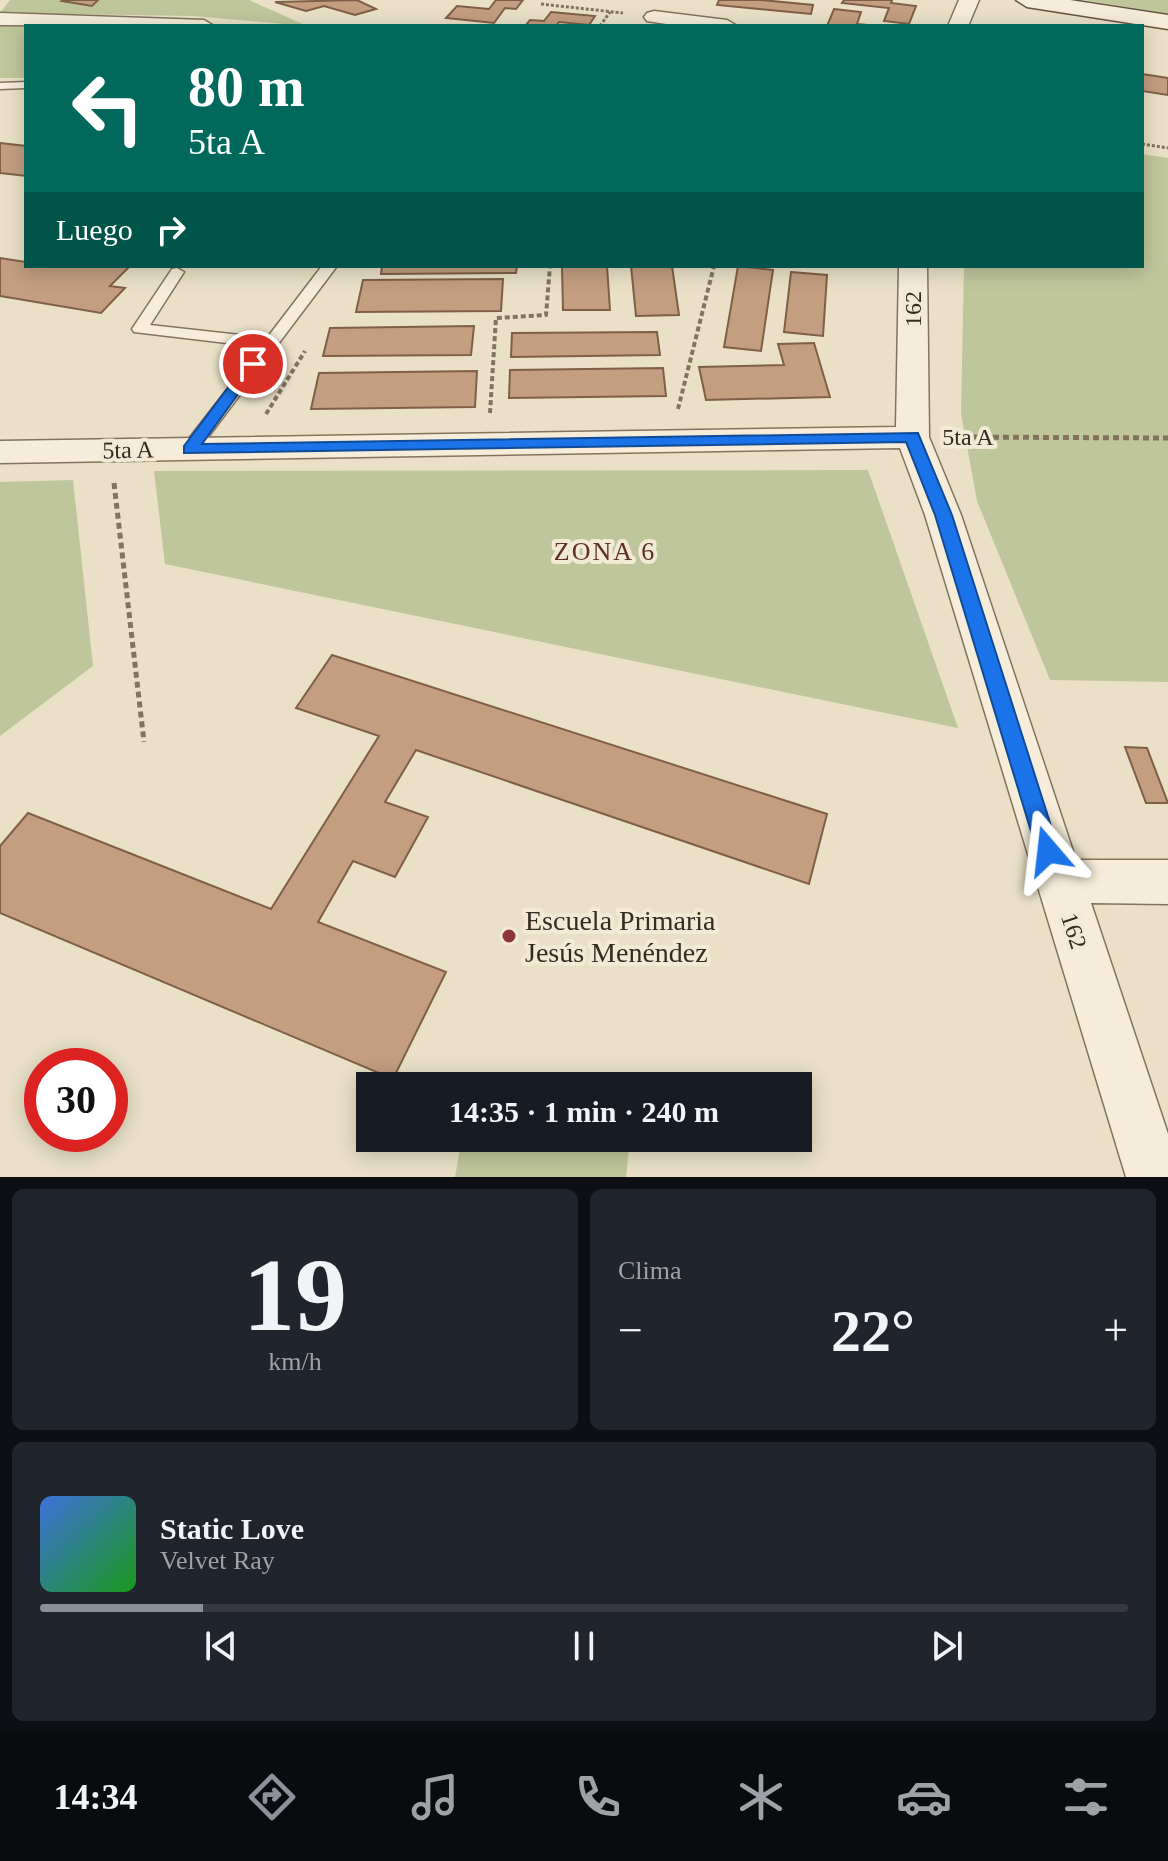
<!DOCTYPE html>
<html lang="es">
<head>
<meta charset="utf-8">
<style>
  :root { --surface:#171b24; --page:#20242c; --text:#f1f3f6; --muted:#9ea1a6; --line:#363941; --accent:#8c9099 }
  body { margin:0; font-family:Georgia,serif; background:var(--page); color:var(--text); height:100vh; display:flex; flex-direction:column; font-size:30px; white-space:nowrap }
  * { box-sizing:border-box; margin:0 }
  p { font-size:26px; color:var(--muted) }
  .icon { flex:none; width:44px; height:44px; fill:none; stroke:currentColor; stroke-width:2; stroke-linecap:round; stroke-linejoin:round }
  .map { position:relative; height:1177px; overflow:hidden }
  .sheet { display:flex; flex-direction:column; gap:12px; padding:12px; background:#0d0f14; flex:1 }
  .sheet>* { flex:none }
  .hud { position:absolute; left:24px; top:24px; width:1120px; height:244px; border-radius:0px; box-shadow:0 4px 20px #0003; background:#00695c; color:#fff; overflow:hidden }
  .speed { position:absolute; left:24px; top:1048px; display:flex; gap:16px; font-size:40px; font-weight:700; text-align:center }
  .speed>* { display:grid; place-content:center; width:104px; height:104px; border-radius:50%; background:var(--surface); box-shadow:0 4px 20px #0003; line-height:1 }
  .speed .limit { border:12px solid #d22; background:#fff; color:#111 }
  .pin { position:absolute; display:grid; place-items:center; width:68px; height:68px; color:#fff; margin:-34px; border:4px solid #fff; border-radius:50%; box-shadow:0 2px 8px #0007 }
  .me { position:absolute; width:88px; margin:-44px; rotate:343deg; stroke-linejoin:round; filter:drop-shadow(0 0 6px #0008) }
  .turn { display:flex; align-items:center; gap:28px; height:168px; padding:0 32px; font-size:36px }
  .turn .icon { width:104px; height:104px; stroke-width:2.5 }
  .turn b { display:block; font-size:56px; line-height:68px }
  .then { display:flex; align-items:center; height:76px; padding:0 32px; background:#0003; gap:16px; font-size:30px }
  .big { font-size:60px; font-weight:600; line-height:1.1 }
  .sheet .widget { flex:1; display:flex; flex-direction:column; justify-content:center; gap:12px; min-width:0; padding:0 28px; border-radius:12px; background:var(--page) }
  .sheet .dial { align-items:center; gap:0 }
  .dial b { font-size:104px; line-height:1 }
  .song { display:flex; align-items:center; gap:24px }
  .cover { width:96px; height:96px; border-radius:12px; background:linear-gradient(135deg,hsl(220 70% 55%),hsl(120 70% 35%)) }
  .played { height:8px; border-radius:4px; background:linear-gradient(90deg,var(--accent) 15%,var(--line) 15%) }
  .keys { display:flex; justify-content:space-around; direction:ltr }
  .heat { display:flex; justify-content:space-between; align-items:center; font-size:44px; direction:ltr }
  .sheet .tiles { flex:1; display:grid; gap:12px; grid-template-columns:1fr 1fr }
  .widget:last-child { grid-column:span 2 }
  .trip { position:absolute; left:356px; top:1072px; width:456px; height:80px; border-radius:0px; background:var(--surface); box-shadow:0 4px 20px #0003; font-weight:600; line-height:80px; text-align:center }
  .tab-bar { display:flex; height:128px; justify-content:space-around; align-items:center; background:#090b0e; color:var(--muted) }
  .tab-bar .icon { width:56px; height:56px }
  .tab-bar .on { color:var(--accent) }
  .tab-bar b { font-size:36px; color:var(--text) }
  .map>svg:first-child { display:block }
  .green { fill:#c0c69c }
  .building { fill:#c39e81; stroke:#7f5f47; stroke-width:2 }
  .lines { fill:none; stroke-linecap:round; stroke-linejoin:round }
  .lane-casing { stroke:#83735e; stroke-width:3 }
  .street-casing { stroke:#83735e; stroke-width:3 }
  .secondary-casing { stroke:#655441; stroke-width:3 }
  .path-far2 { stroke:#83735e; stroke-width:3; stroke-dasharray:3 2; stroke-linecap:butt }
  .path-far1 { stroke:#83735e; stroke-width:4; stroke-dasharray:5 3; stroke-linecap:butt }
  .path { stroke:#83735e; stroke-width:5; stroke-dasharray:6 4; stroke-linecap:butt }
  .lane { fill:#f5edd9; fill-rule:evenodd }
  .street { fill:#f5edd9; fill-rule:evenodd }
  .secondary { fill:#f5edd9; fill-rule:evenodd }
  .route { fill:#1a73e8; stroke:#114b97; stroke-width:2 }
  .poi-dot { fill:#8b3635; stroke:#f2ead5; stroke-width:3 }
  .labels { text-anchor:middle; dominant-baseline:central; stroke-width:8; stroke-linejoin:round; paint-order:stroke }
  .street-label { font-size:24px; fill:#352b20; stroke:#f2ead5 }
  .neighbourhood-label { font-size:26px; letter-spacing:2px; fill:#5d3224; stroke:#f2ead5 }
  .near-poi-label { font-size:28px; fill:#352b20; stroke:#f2ead5; text-anchor:start }
</style>
</head>
<body>
<div class="map">
<svg width="1168" height="1177" viewBox="0 0 1168 1177">
  <rect width="100%" height="100%" fill="#e9e0c7"/>
  <path class="green" d="M10 0H249L307 26 194 16 0 13Z
    M1085 0H1168V14Z
    M0 25 56 26H26V78H0Z
    M1142 154 1168 158V682L1050 680 977 501 961 413 964 266H1142Z
    M868 470 958 728 165 564 154 471Z
    M73 480 93 666 0 736V482Z
    M462 1138 630 1140 626 1177H455Z"/>
  <path class="building" d="M98 0 92 6 62 1 64 0Z
    M357 0 376 9 355 15 324 6 306 11 275 2Z
    M496 0H523L516 9 505 8 494 23 446 18 457 6 489 9Z
    M719 0H762L813 5 811 14 717 5Z
    M844 0H892L891 3 916 6 909 24 884 21 889 8 842 3Z
    M834 9 861 12 857 24 878 26H827Z
    M551 12 595 16 589 25 559 22 556 26H525L530 20 544 21Z
    M1142 74 1168 78V95L1142 91Z
    M0 143 26 146V176L0 173Z
    M0 258 26 262V266H130L110 286 125 288 101 313 0 296Z
    M382 266H517L516 273 381 274Z
    M562 266H607L610 310H563Z
    M631 266H672L679 315 636 316Z
    M738 266 773 270 761 351 724 347Z
    M791 272 827 275 823 336 784 332Z
    M503 279 501 311 356 312 363 280Z
    M474 326 471 355 323 356 330 328Z
    M657 332 660 355 511 357 512 333Z
    M814 343 830 397 706 400 699 367 784 365 778 344Z
    M663 368 666 396 509 398 510 370Z
    M477 371 475 407 311 409 319 373Z
    M332 655 827 814 809 884 416 750 385 802 428 817 395 877 353 861 318 922 446 972 393 1079 0 913V846L28 813 271 909 379 736 296 708Z
    M1125 747 1147 748 1168 803H1146Z"/>
  <g class="lines">
    <g class="lane-casing">
      <path id="lane" d="M26 82V88L0 89V83Z
        M322 266H337L196 453H184L181 449 184 445 260 347 134 332 132 329 172 269 177 268 184 272 150 325 267 338Z"/>
    </g>
    <g class="street-casing">
      <path id="street" d="M959 0H979L968 26H948Z
        M654 11 727 20 737 26H679L647 21 644 17 647 13Z
        M0 13 204 20 214 26 0 25Z
        M899 266H927L929 437 961 515 1076 860H1168V904L1091 903 1168 1134V1177H1126L925 515 900 448 0 463V441L896 427Z"/>
    </g>
    <g class="secondary-casing">
      <path id="secondary" d="M1016 0H1070L1168 15V29L1027 7Z"/>
    </g>
    <path class="path-far2" d="M541 4 623 13
      M600 26 610 12
      M1142 144 1168 148"/>
    <path class="path-far1" d="M678 409 714 266
      M490 413 496 318 546 315 550 266
      M266 414 305 351"/>
    <path class="path" d="M953 437 1168 438
      M114 483 144 742"/>
    <use href="#lane" class="lane"/>
    <use href="#street" class="street"/>
    <use href="#secondary" class="secondary"/>
  </g>
  <path class="route" d="M253 359 260 364 202 444 918 433 952 515 1059 851 1056 858 1048 861 1040 858 1037 851 935 515 906 442 184 453V446L248 361Z"/>
  <circle class="poi-dot" cx="509" cy="936" r="8"/>
  <g class="labels">
    <g class="street-label">
      <text transform="translate(913 309) rotate(-90)">162</text>
      <text x="968" y="437">5ta A</text>
      <text transform="translate(128 450) rotate(-1)">5ta A</text>
      <text transform="translate(1074 931) rotate(72)">162</text>
    </g>
    <g class="neighbourhood-label">
      <text x="605" y="551">ZONA 6</text>
    </g>
    <g class="near-poi-label">
      <text x="525" y="920">Escuela Primaria<tspan x="525" dy="32">Jesús Menéndez</tspan></text>
    </g>
  </g>
</svg>
<div class="speed"><div class="limit">30</div></div>
<div class="pin" style="left:253px;top:364px;background:#d93025"><svg class="icon" aria-label="arrive" viewBox="0 0 24 24"><path d="M6 21V4h12l-3 4 3 4H6"/></svg></div>
<svg class="me" style="left:1048px;top:851px" viewBox="-20 -20 40 40"><path d="M0-17L14 15 0 8-14 15z" fill="#1a73e8" stroke="#fff" stroke-width="4"/></svg>
<div class="trip">14:35 · 1 min · 240 m</div>
<div class="hud">
<div class="turn"><svg class="icon" aria-label="left" viewBox="0 0 24 24"><path d="M17 20v-9H6M10 6l-5 5 5 5"/></svg><div><b>80 m</b>5ta A</div></div>
<div class="then">Luego<svg class="icon" aria-label="right" viewBox="0 0 24 24"><path d="M7 20v-9h11M14 6l5 5-5 5"/></svg></div>
</div>
</div>
<section class="sheet">
<div class="tiles">
<div class="widget dial"><b>19</b><p>km/h</p></div>
<div class="widget"><p>Clima</p>
<div class="heat"><a>−</a><b class="big">22°</b><a>+</a></div>
</div>
<div class="widget">
<div class="song"><i class="cover"></i><div><b>Static Love</b><p>Velvet Ray</p></div></div>
<div class="played"></div>
<div class="keys"><svg class="icon" aria-label="previous" viewBox="0 0 24 24"><path d="M18 5L8 12l10 7zM5 5v14"/></svg><svg class="icon" aria-label="pause" viewBox="0 0 24 24"><path d="M8 5v14M16 5v14"/></svg><svg class="icon" aria-label="next" viewBox="0 0 24 24"><path d="M6 5l10 7-10 7zM19 5v14"/></svg></div>
</div>
</div>
</section>
<nav class="tab-bar">
<b>14:34</b>
<svg class="icon on" aria-label="directions" viewBox="0 0 24 24"><path d="M12 3l9 9-9 9-9-9zM9 14v-3h6M13 9l2 2-2 2"/></svg>
<svg class="icon" aria-label="music" viewBox="0 0 24 24"><path d="M9 18V5l10-2v13"/><circle cx="6" cy="18" r="3"/><circle cx="16" cy="16" r="3"/></svg>
<svg class="icon" aria-label="phone" viewBox="0 0 24 24"><path d="M5 4h4l2 5-3 2q2 4 5 5l2-3 5 2v4C11 20 4 13 5 4z"/></svg>
<svg class="icon" aria-label="climate" viewBox="0 0 24 24"><path d="M12 3v18M4 7l16 10M4 17L20 7"/></svg>
<svg class="icon" aria-label="car" viewBox="0 0 24 24"><path d="M5 17H2v-5l4-1 3-4h7l3 4 3 1v5h-3M9 17h6M6 11h13"/><circle cx="7" cy="17" r="2"/><circle cx="17" cy="17" r="2"/></svg>
<svg class="icon" aria-label="filters" viewBox="0 0 24 24"><path d="M4 7h16M4 17h16"/><circle cx="9" cy="7" r="2"/><circle cx="15" cy="17" r="2"/></svg>
</nav>
</body>
</html>
